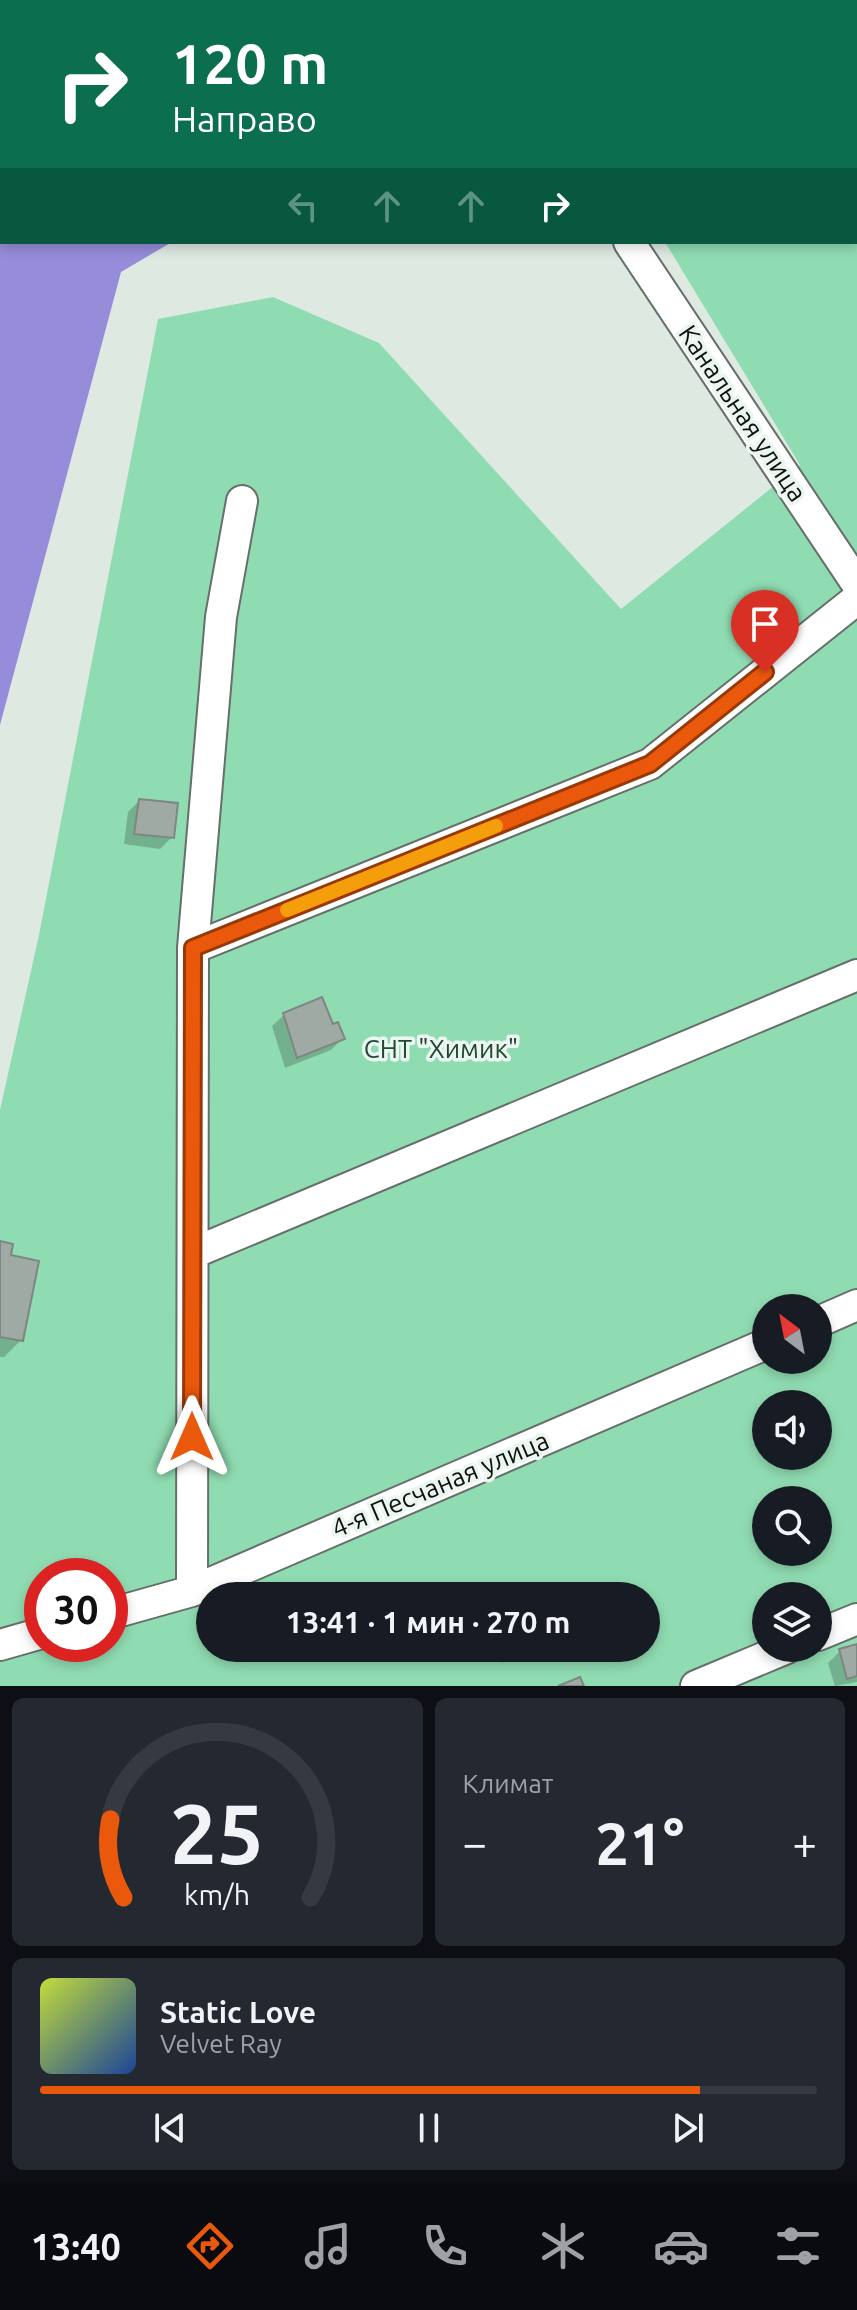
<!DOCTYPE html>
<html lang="ru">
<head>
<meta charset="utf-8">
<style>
  :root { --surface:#171b24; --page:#242831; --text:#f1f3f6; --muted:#9ea1a6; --line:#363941; --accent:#ea580c }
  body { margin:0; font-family:Ubuntu,sans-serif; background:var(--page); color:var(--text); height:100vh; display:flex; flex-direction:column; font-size:30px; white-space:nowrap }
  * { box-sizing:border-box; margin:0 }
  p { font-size:26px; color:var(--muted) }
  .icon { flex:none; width:44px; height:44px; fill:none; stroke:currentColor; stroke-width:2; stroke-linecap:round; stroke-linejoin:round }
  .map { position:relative; height:1686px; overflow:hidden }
  .details { display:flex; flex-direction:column; gap:12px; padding:12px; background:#0d0f14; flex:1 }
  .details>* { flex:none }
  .top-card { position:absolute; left:0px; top:0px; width:858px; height:244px; box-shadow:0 4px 12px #0003; background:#0b6e4f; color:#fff; overflow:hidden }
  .needle { width:52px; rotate:328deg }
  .fabs { position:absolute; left:752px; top:1294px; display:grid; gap:16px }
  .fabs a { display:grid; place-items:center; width:80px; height:80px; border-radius:50%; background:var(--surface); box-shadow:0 4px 12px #0003; font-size:40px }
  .speed { position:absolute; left:24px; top:1558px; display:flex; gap:16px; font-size:40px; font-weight:700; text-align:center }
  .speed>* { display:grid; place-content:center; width:104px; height:104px; border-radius:50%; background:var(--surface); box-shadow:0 4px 12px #0003; line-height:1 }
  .speed .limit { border:12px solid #d22; background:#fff; color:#111 }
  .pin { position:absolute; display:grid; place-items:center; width:68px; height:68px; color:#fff; margin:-82px -34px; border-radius:50% 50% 50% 0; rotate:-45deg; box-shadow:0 0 8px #0007 }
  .pin .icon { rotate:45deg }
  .me { position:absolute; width:88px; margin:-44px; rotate:0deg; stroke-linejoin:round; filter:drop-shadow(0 0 6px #0008) }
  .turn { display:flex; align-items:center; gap:28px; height:168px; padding:0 40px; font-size:36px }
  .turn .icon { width:104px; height:104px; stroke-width:2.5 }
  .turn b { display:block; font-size:56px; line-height:68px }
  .lanes { display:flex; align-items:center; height:76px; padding:0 40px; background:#0003; justify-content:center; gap:40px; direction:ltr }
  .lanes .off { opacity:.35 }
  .big { font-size:60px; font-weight:600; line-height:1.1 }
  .details .widget { flex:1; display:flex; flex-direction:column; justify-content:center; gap:12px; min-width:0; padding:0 28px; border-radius:12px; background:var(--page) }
  .details .dial { align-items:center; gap:0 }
  .dial svg { height:208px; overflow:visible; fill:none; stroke:var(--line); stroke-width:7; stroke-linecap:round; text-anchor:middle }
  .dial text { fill:var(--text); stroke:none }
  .song { display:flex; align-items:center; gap:24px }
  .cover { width:96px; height:96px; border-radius:12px; background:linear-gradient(135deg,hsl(70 70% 55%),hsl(220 70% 35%)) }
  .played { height:8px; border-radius:4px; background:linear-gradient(90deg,var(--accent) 85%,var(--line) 85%) }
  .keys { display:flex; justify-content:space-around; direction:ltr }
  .heat { display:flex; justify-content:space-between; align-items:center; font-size:44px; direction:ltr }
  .details .tiles { flex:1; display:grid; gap:12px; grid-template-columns:1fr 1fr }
  .widget:last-child { grid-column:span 2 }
  .trip { position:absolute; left:196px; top:1582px; width:464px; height:80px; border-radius:40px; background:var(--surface); box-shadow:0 4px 12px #0003; font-weight:600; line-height:80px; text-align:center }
  .dock { display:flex; height:128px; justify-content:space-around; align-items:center; background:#090b0e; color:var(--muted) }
  .dock .icon { width:56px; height:56px }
  .dock .on { color:var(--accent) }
  .dock b { font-size:36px; color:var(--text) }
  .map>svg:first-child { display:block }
  .green { fill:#90dcb2; fill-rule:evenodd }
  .water { fill:#978cda }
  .shadow { fill:#0003 }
  .building { fill:#a0aaa4; stroke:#7e8782; stroke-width:2 }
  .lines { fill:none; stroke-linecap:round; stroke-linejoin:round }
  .minor-casing { stroke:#666f69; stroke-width:34 }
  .minor { stroke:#fff; stroke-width:30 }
  .route-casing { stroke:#983908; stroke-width:20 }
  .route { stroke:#ea580c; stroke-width:14 }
  .slow { stroke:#f59e0b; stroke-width:14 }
  .labels { text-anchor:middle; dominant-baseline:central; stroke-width:7; stroke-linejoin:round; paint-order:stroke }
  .street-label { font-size:26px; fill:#0f1210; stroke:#ebf6f0 }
  .park-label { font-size:26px; fill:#214934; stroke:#ebf6f0 }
</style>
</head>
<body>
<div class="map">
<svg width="857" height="1686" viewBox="0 0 857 1686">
  <rect width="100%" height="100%" fill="#dee9e2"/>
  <path class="green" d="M506 0H857V1686H0V1110L39 935 158 319 273 297 379 343 621 609 800 465 665 242H856V2ZM766 1308H818V1360H766ZM766 1404H818V1456H766ZM766 1500H818V1552H766ZM42 1576H110V1644H42ZM210 1596H646V1648H210ZM766 1596H818V1648H766Z"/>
  <path class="water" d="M0 0 254 2H2V242H172L121 272 0 725Z"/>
  <path class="shadow" d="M139 801 172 837 160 849 124 844 128 812Z
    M284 1015 343 1038 331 1050 285 1068 272 1026Z
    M0 1243 9 1257 21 1340 4 1357H0Z
    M857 1646V1682L835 1686 828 1663 840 1651Z
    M496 1648H525L526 1651 502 1663Z"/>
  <path class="building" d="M139 799 178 803 174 838 134 834Z
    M322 997 333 1024 338 1022 345 1039 297 1058 283 1013Z
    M0 1241 13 1244 11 1255 39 1261 23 1341 0 1337Z
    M857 1644V1676L847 1679 839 1649Z
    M503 1648H527L528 1652 507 1659Z
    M580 1677 584 1686H558Z"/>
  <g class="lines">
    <g class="minor-casing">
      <path id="minor" d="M468 0 469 2
        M804 2 810 0
        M856 156 857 161
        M629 242 857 584
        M193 948 650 764 857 599
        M193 1253 857 975
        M818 1322 857 1305
        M192 1591 193 948 221 617 242 501
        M110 1614 192 1591 766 1344
        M818 1635 857 1619
        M0 1645 42 1633
        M696 1686 787 1648"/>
    </g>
    <use href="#minor" class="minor"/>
  </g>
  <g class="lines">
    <g class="route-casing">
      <path id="route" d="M192 1437 193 948 650 764 765 672"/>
    </g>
    <use href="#route" class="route"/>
    <path class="slow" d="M287 910 496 826"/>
  </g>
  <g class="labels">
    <g class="street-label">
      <text transform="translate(743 413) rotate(56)">Канальная улица</text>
      <text transform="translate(440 1484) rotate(-23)">4-я Песчаная улица</text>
    </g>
    <g class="park-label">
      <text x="441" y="1048">СНТ "Химик"</text>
    </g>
  </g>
</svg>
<div class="fabs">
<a><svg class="needle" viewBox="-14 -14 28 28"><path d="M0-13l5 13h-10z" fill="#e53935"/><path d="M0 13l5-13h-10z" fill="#9ea1a6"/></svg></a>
<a><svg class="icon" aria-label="sound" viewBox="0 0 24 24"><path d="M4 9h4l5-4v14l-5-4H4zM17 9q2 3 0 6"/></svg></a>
<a><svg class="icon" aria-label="search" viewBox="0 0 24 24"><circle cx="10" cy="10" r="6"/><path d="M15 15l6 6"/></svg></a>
<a><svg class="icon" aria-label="layers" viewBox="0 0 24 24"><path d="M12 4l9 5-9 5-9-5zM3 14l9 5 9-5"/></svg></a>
</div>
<div class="speed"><div class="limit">30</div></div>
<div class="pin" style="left:765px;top:672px;background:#d93025"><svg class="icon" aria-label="arrive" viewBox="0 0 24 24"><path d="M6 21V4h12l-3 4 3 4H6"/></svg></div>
<svg class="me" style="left:192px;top:1437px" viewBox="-20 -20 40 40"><path d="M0-17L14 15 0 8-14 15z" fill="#ea580c" stroke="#fff" stroke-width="4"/></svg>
<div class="trip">13:41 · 1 мин · 270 m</div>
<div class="top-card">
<div class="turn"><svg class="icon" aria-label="right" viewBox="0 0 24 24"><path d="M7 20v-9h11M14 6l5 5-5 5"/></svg><div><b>120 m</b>Направо</div></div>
<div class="lanes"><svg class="icon off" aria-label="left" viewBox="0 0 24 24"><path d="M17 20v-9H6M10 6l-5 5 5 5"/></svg><svg class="icon off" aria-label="ahead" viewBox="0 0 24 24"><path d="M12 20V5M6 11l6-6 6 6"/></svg><svg class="icon off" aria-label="ahead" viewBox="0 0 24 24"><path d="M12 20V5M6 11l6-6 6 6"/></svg><svg class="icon" aria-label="right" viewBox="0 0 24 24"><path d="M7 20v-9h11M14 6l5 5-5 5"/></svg></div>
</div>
</div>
<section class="details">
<div class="tiles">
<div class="widget dial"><svg viewBox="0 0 100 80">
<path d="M14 69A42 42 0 1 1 86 69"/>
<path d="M14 69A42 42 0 0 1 9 39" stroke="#ea580c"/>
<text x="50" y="56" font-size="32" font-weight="700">25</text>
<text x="50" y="72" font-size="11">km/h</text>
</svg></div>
<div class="widget"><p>Климат</p>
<div class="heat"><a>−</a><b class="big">21°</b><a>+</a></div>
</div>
<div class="widget">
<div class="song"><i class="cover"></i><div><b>Static Love</b><p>Velvet Ray</p></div></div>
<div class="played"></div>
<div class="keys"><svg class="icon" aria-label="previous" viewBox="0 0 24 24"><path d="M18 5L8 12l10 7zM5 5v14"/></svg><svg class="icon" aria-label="pause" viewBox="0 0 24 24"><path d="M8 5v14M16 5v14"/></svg><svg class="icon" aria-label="next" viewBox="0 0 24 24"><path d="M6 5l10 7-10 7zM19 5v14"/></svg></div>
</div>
</div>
</section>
<nav class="dock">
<b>13:40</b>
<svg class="icon on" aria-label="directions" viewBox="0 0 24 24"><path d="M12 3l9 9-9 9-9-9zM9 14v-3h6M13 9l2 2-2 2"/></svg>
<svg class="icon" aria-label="music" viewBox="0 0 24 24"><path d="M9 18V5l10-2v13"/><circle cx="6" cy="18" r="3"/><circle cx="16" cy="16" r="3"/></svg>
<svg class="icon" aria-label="phone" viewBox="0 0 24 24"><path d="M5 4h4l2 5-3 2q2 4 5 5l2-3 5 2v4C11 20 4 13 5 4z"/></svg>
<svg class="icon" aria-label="climate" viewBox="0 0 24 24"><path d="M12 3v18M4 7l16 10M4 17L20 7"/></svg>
<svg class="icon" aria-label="car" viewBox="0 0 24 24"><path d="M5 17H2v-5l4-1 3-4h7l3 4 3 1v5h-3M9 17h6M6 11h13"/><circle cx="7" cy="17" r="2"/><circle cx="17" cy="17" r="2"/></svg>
<svg class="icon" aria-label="filters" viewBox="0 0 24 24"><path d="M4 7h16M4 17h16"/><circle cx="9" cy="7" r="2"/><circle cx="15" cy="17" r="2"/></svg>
</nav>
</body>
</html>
